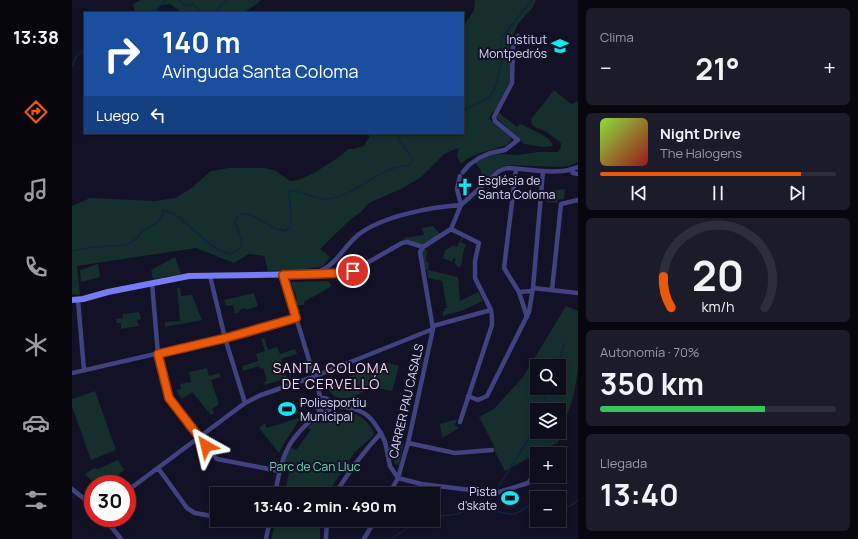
<!DOCTYPE html>
<html lang="es">
<head>
<meta charset="utf-8">
<style>
  :root { --surface:#0e0d1c; --page:#1c1b29; --text:#f1f3f6; --muted:#9b9ca3; --line:#2e2d3b; --accent:#ea580c }
  body { margin:0; font-family:Manrope,sans-serif; background:var(--page); color:var(--text); height:100vh; display:flex; flex-direction:column; font-size:15px; white-space:nowrap }
  * { box-sizing:border-box; margin:0 }
  p { font-size:13px; color:var(--muted) }
  .icon { flex:none; width:22px; height:22px; fill:none; stroke:currentColor; stroke-width:2; stroke-linecap:round; stroke-linejoin:round }
  .map { position:relative; flex:1; overflow:hidden }
  .details { display:flex; flex-direction:column; gap:8px; padding:8px; background:#08070f; width:280px }
  .details>* { flex:none }
  .hud { position:absolute; left:12px; top:12px; width:380px; height:122px; border-radius:0px; box-shadow:0 2px 6px #0003,0 0 0 1px var(--line); background:#1a4fa0; color:#fff; overflow:hidden }
  .controls { position:absolute; left:458px; top:359px; display:grid; gap:8px }
  .controls a { display:grid; place-items:center; width:36px; height:36px; border-radius:0px; background:var(--surface); box-shadow:0 2px 6px #0003,0 0 0 1px var(--line); font-size:20px }
  .speed { position:absolute; left:12px; top:475px; display:flex; gap:8px; font-size:20px; font-weight:700; text-align:center }
  .speed>* { display:grid; place-content:center; width:52px; height:52px; border-radius:50%; background:var(--surface); box-shadow:0 2px 6px #0003,0 0 0 1px var(--line); line-height:1 }
  .speed .limit { border:6px solid #d22; background:#fff; color:#111 }
  .pin { position:absolute; display:grid; place-items:center; width:34px; height:34px; color:#fff; margin:-17px; border:2px solid #fff; border-radius:50%; box-shadow:0 1px 4px #0007 }
  .me { position:absolute; width:44px; margin:-22px; rotate:323deg; stroke-linejoin:round; filter:drop-shadow(0 0 3px #0008) }
  .turn { display:flex; align-items:center; gap:14px; height:84px; padding:0 12px; font-size:18px }
  .turn .icon { width:52px; height:52px; stroke-width:2.5 }
  .turn b { display:block; font-size:28px; line-height:34px }
  .then { display:flex; align-items:center; height:38px; padding:0 12px; background:#0003; gap:8px; font-size:15px }
  .big { font-size:30px; font-weight:700; line-height:1.1 }
  .details .tile { flex:1; display:flex; flex-direction:column; justify-content:center; gap:6px; min-width:0; padding:0 14px; border-radius:6px; background:var(--page) }
  .details .dial { align-items:center; gap:0 }
  .dial svg { height:104px; overflow:visible; fill:none; stroke:var(--line); stroke-width:7; stroke-linecap:round; text-anchor:middle }
  .dial text { fill:var(--text); stroke:none }
  .song { display:flex; align-items:center; gap:12px }
  .cover { width:48px; height:48px; border-radius:6px; background:linear-gradient(135deg,hsl(90 70% 55%),hsl(0 70% 35%)) }
  .played { height:4px; border-radius:2px; background:linear-gradient(90deg,var(--accent) 85%,var(--line) 85%) }
  .keys { display:flex; justify-content:space-around; direction:ltr }
  .heat { display:flex; justify-content:space-between; align-items:center; font-size:22px; direction:ltr }
  .charge { height:6px; border-radius:3px; background:linear-gradient(90deg,#34c759 70%,var(--line) 0) }
  .trip { position:absolute; left:138px; top:487px; width:230px; height:40px; border-radius:0px; background:var(--surface); box-shadow:0 2px 6px #0003,0 0 0 1px var(--line); font-weight:700; line-height:40px; text-align:center }
  main { display:flex; flex:1; min-height:0 }
  .menu { display:flex; flex-direction:column; width:72px; justify-content:space-around; align-items:center; background:#06050b; color:var(--muted) }
  .menu .icon { width:28px; height:28px }
  .menu .active { color:var(--accent) }
  .menu b { font-size:18px; color:var(--text) }
  .map>svg:first-child { display:block }
  .green { fill:#142f2c; fill-rule:evenodd }
  .lines { fill:none; stroke-linecap:round; stroke-linejoin:round }
  .stream { stroke:#0e2441; stroke-width:1.5 }
  .street { stroke:#404281; stroke-width:4.5 }
  .secondary { stroke:#767cf5; stroke-width:6 }
  .route-casing { stroke:#983908; stroke-width:10 }
  .route { stroke:#ea580c; stroke-width:7 }
  .labels { text-anchor:middle; dominant-baseline:central; stroke-width:4; stroke-linejoin:round; paint-order:stroke }
  .poi-label { font-size:12px; fill:#dad8fc; stroke:#131125; text-anchor:end }
  .street-label { font-size:12px; fill:#dad8fc; stroke:#131125 }
  .park-label { font-size:12px; fill:#69d8b4; stroke:#131125 }
  .quarter-label { font-size:14px; letter-spacing:1px; fill:#fcdaf2; stroke:#131125 }
</style>
</head>
<body>
<main>
<nav class="menu">
<b>13:38</b>
<svg class="icon active" aria-label="directions" viewBox="0 0 24 24"><path d="M12 3l9 9-9 9-9-9zM9 14v-3h6M13 9l2 2-2 2"/></svg>
<svg class="icon" aria-label="music" viewBox="0 0 24 24"><path d="M9 18V5l10-2v13"/><circle cx="6" cy="18" r="3"/><circle cx="16" cy="16" r="3"/></svg>
<svg class="icon" aria-label="phone" viewBox="0 0 24 24"><path d="M5 4h4l2 5-3 2q2 4 5 5l2-3 5 2v4C11 20 4 13 5 4z"/></svg>
<svg class="icon" aria-label="climate" viewBox="0 0 24 24"><path d="M12 3v18M4 7l16 10M4 17L20 7"/></svg>
<svg class="icon" aria-label="car" viewBox="0 0 24 24"><path d="M5 17H2v-5l4-1 3-4h7l3 4 3 1v5h-3M9 17h6M6 11h13"/><circle cx="7" cy="17" r="2"/><circle cx="17" cy="17" r="2"/></svg>
<svg class="icon" aria-label="filters" viewBox="0 0 24 24"><path d="M4 7h16M4 17h16"/><circle cx="9" cy="7" r="2"/><circle cx="15" cy="17" r="2"/></svg>
</nav>
<div class="map">
<svg width="506" height="539" viewBox="0 0 506 539">
  <rect width="100%" height="100%" fill="#131125"/>
  <path class="green" d="M69 0H189L182 6 170 13H110L98 4 89 5 83 13H63L61 4Z
    M403 0H464L461 7 446 24 437 44 439 59V79L424 109 419 114 417 119 437 134 439 138 438 142 434 145C418 151 402 152 389 164L385 156 387 148 372 154 348 178 331 188 297 203 290 211 278 220 248 249 258 257 251 266 230 270 196 271 192 256 177 254 162 263 124 248 5 266 8 295 0 294V206L18 198 83 201 103 198 117 190 139 171 157 168H193L204 171 218 181 226 180 242 173 267 157 276 149H281L292 146 297 137V133H391V27L402 10Z
    M482 90 499 104 506 101V162L497 166 489 167 435 165 424 170 411 182 409 178V171L403 162 419 155 428 154 445 155 466 152H486L489 147V143L476 133 461 126 459 122 460 118Z
    M426 112 445 127 448 124 451 125C460 130 476 135 481 145L480 146 471 147 452 144 425 118Z
    M493 189 492 199 486 200 485 203 474 202V198H471V192Z
    M361 226 368 234 351 245 333 240 331 238 352 235 350 228Z
    M390 237 391 238 389 242 394 244C392 250 390 256 390 262L388 267H386L382 262 384 259 382 258 380 262 371 258 373 252 372 251 382 245 385 247Z
    M352 249 355 250 354 261 357 263 356 270 386 277 388 301 406 292 411 301 389 311 370 316 371 314V311H373L372 308H375L370 281 356 278 355 270 352 269 350 252Z
    M103 257 109 274 81 279 79 270Z
    M26 264 28 277 9 282 8 270Z
    M256 281 260 286 232 302V305H225L223 300 225 299 219 282Z
    M105 288H108L109 296 120 295 130 320 93 327V322L108 321Z
    M182 293 186 306 174 310 173 308 167 310 168 312 163 314 161 305 154 306 152 300Z
    M494 306 506 311V369L502 394 486 443 478 446 433 471 423 452 422 446 407 417 422 409 451 377ZM465 366H487V388H465ZM465 410H487V432H465Z
    M67 312 69 319 65 320 67 326 49 329V323H45L44 319 51 318V314Z
    M192 338 196 350 205 347 208 354 223 349 225 354 209 359 210 362 207 363 211 376 214 375 215 378 193 385 192 382 195 381 191 368 188 369 187 366 171 371 170 366 186 361 184 354 193 351 189 339Z
    M313 362 327 366 320 391 267 381Z
    M135 368 137 376 147 373 149 377 139 380 147 404 140 409 142 413 139 415 120 392 110 399 104 390 109 389 108 384 119 382 117 372Z
    M253 380 295 387C288 396 271 403 261 395 258 392 255 388 253 385Z
    M23 391 44 450 19 460 0 406V399Z
    M265 412C284 411 291 416 302 431L301 436 283 452 255 494H213L218 466 211 465 218 447 224 450 239 430 236 427C245 419 253 415 265 412Z
    M229 417 213 442 207 453 187 428 193 423 195 428Z
    M385 419 383 425 387 428 370 438 368 424Z
    M317 443 324 445 332 443 327 465 323 464 320 457 323 455 322 453 319 454Z
    M46 460 52 470 38 482 26 477 20 481 13 474 22 468 26 469Z
    M204 520H248V539H199Z"/>
  <g class="lines">
    <path class="stream" d="M108 0 110 4 115 6 120 4 131 13
      M76 13 83 10 94 0
      M141 13 155 0
      M0 66C3 59 5 53 13 51
      M391 110C411 100 422 102 426 76 427 70 429 64 430 58 430 50 428 44 430 37L460 0
      M0 251 21 247 54 245 64 239 71 231 86 222 89 218 92 211C110 210 133 250 159 254 179 244 166 237 163 221 171 204 190 222 200 227 203 229 208 230 212 231L218 228 219 218 217 192 219 190C230 192 243 199 255 199 280 197 299 175 322 168 327 166 332 166 337 166L340 160 338 155 326 139 328 136 333 133
      M485 366 493 343
      M469 410 477 388
      M427 486 456 440 465 420
      M415 503 419 496
      M487 507 498 506 506 500
      M361 514 370 516 386 514 409 501 424 505 427 512C433 513 439 515 444 513 453 511 453 504 465 504
      M319 539 340 525 342 520"/>
    <path class="street" d="M444 169 432 268 447 292
      M499 170 501 173 506 174
      M391 172 397 165 407 158 418 153 433 150 446 140 423 121 422 117 440 83 441 45 446 36
      M389 205 427 171 435 168C457 169 485 176 506 167
      M379 229 407 243 403 261V278L419 310 420 318V325L388 422
      M240 274C265 267 269 249 286 235 310 216 359 207 389 205
      M246 274 279 272 330 243 335 242 351 247
      M211 275 249 399
      M138 276 153 338 173 403
      M80 283 86 354 95 393 97 398 141 455 145 459 207 471
      M461 288 506 293
      M480 290 489 204 506 200
      M6 300 12 370
      M455 317 447 292 460 291
      M361 326 419 310
      M0 373 153 338 224 318
      M396 396 406 400 415 396 457 312 461 288 471 171
      M245 405a7 7 0 1 1 14 0a7 7 0 1 1-14 0Z
      M259 405C273 407 290 408 300 420 303 424 306 429 309 433
      M336 443 383 453 420 450
      M86 468 115 508 123 513 145 517
      M326 478 349 484 424 493 456 483 465 470
      M0 489 21 506
      M55 491 173 403 189 395 241 377 361 329
      M203 494C211 451 215 440 249 411
      M263 494C278 470 290 453 309 433L313 442 318 466 326 478
      M317 494 326 478 336 443 361 329 348 252 351 247 379 229 389 205 385 189 388 176
      M32 518 49 539
      M164 520 197 525
      M194 539 198 520
      M254 539 255 520
      M292 539 303 520"/>
    <path class="secondary" d="M0 300 11 299 36 292 117 276 240 274"/>
  </g>
  <g class="lines">
    <g class="route-casing">
      <path id="route" d="M134 446 97 398 86 354 154 338 224 318 211 275 274 273 281 271"/>
    </g>
    <use href="#route" class="route"/>
  </g>
  <defs>
    <g id="school-bare" transform="scale(1.38)"><path d="M0-5L7-2L0 1L-7-2ZM-4 1L0 2.5L4 1V4Q0 6-4 4Z" fill="#13e7ee" stroke="#131125" stroke-width="2.5" paint-order="stroke"/></g>
    <g id="church-bare" transform="scale(1.38)"><path d="M-1.2-6h2.4v3.5h3.3v2.4h-3.3V6h-2.4V-.1h-3.3v-2.4h3.3Z" fill="#13e7ee" stroke="#131125" stroke-width="2.5" paint-order="stroke"/></g>
    <g id="stadium-bare" transform="scale(1.38)"><path d="M0-5a6.5 5 0 1 0 0 10a6.5 5 0 1 0 0-10ZM-3.5-1.8h7v3.6h-7Z" fill="#13e7ee" stroke="#131125" stroke-width="2.5" paint-order="stroke"/></g>
  </defs>
  <g fill-rule="evenodd">
    <use href="#school-bare" x="488" y="46"/>
    <use href="#church-bare" x="393" y="187"/>
    <use href="#stadium-bare" x="215" y="409"/>
    <use href="#stadium-bare" x="438" y="498"/>
  </g>
  <g class="labels">
    <g class="poi-label">
      <text x="475" y="39">Institut<tspan x="475" dy="14">Montpedrós</tspan></text>
      <text x="406" y="180" text-anchor="start">Església de<tspan x="406" dy="14">Santa Coloma</tspan></text>
      <text x="228" y="402" text-anchor="start">Poliesportiu<tspan x="228" dy="14">Municipal</tspan></text>
      <text x="425" y="491">Pista<tspan x="425" dy="14">d'skate</tspan></text>
    </g>
    <g class="street-label">
      <text transform="translate(334 401) rotate(-77)">CARRER PAU CASALS</text>
    </g>
    <g class="park-label">
      <text x="243" y="466">Parc de Can Lluc</text>
    </g>
    <g class="quarter-label">
      <text x="259" y="367">SANTA COLOMA<tspan x="259" dy="16">DE CERVELLÓ</tspan></text>
    </g>
  </g>
</svg>
<div class="controls">
<a><svg class="icon" aria-label="search" viewBox="0 0 24 24"><circle cx="10" cy="10" r="6"/><path d="M15 15l6 6"/></svg></a>
<a><svg class="icon" aria-label="layers" viewBox="0 0 24 24"><path d="M12 4l9 5-9 5-9-5zM3 14l9 5 9-5"/></svg></a>
<a>+</a>
<a>−</a>
</div>
<div class="speed"><div class="limit">30</div></div>
<div class="pin" style="left:281px;top:271px;background:#d93025"><svg class="icon" aria-label="arrive" viewBox="0 0 24 24"><path d="M6 21V4h12l-3 4 3 4H6"/></svg></div>
<svg class="me" style="left:134px;top:446px" viewBox="-20 -20 40 40"><path d="M0-17L14 15 0 8-14 15z" fill="#ea580c" stroke="#fff" stroke-width="4"/></svg>
<div class="trip">13:40 · 2 min · 490 m</div>
<div class="hud">
<div class="turn"><svg class="icon" aria-label="right" viewBox="0 0 24 24"><path d="M7 20v-9h11M14 6l5 5-5 5"/></svg><div><b>140 m</b>Avinguda Santa Coloma</div></div>
<div class="then">Luego<svg class="icon" aria-label="left" viewBox="0 0 24 24"><path d="M17 20v-9H6M10 6l-5 5 5 5"/></svg></div>
</div>
</div>
<section class="details">
<div class="tile"><p>Clima</p>
<div class="heat"><a>−</a><b class="big">21°</b><a>+</a></div>
</div>
<div class="tile">
<div class="song"><i class="cover"></i><div><b>Night Drive</b><p>The Halogens</p></div></div>
<div class="played"></div>
<div class="keys"><svg class="icon" aria-label="previous" viewBox="0 0 24 24"><path d="M18 5L8 12l10 7zM5 5v14"/></svg><svg class="icon" aria-label="pause" viewBox="0 0 24 24"><path d="M8 5v14M16 5v14"/></svg><svg class="icon" aria-label="next" viewBox="0 0 24 24"><path d="M6 5l10 7-10 7zM19 5v14"/></svg></div>
</div>
<div class="tile dial"><svg viewBox="0 0 100 80">
<path d="M14 69A42 42 0 1 1 86 69"/>
<path d="M14 69A42 42 0 0 1 8 45" stroke="#ea580c"/>
<text x="50" y="56" font-size="32" font-weight="700">20</text>
<text x="50" y="72" font-size="11">km/h</text>
</svg></div>
<div class="tile"><p>Autonomía · 70%</p><b class="big">350 km</b><div class="charge"></div></div>
<div class="tile"><p>Llegada</p><b class="big">13:40</b></div>
</section>
</main>
</body>
</html>
